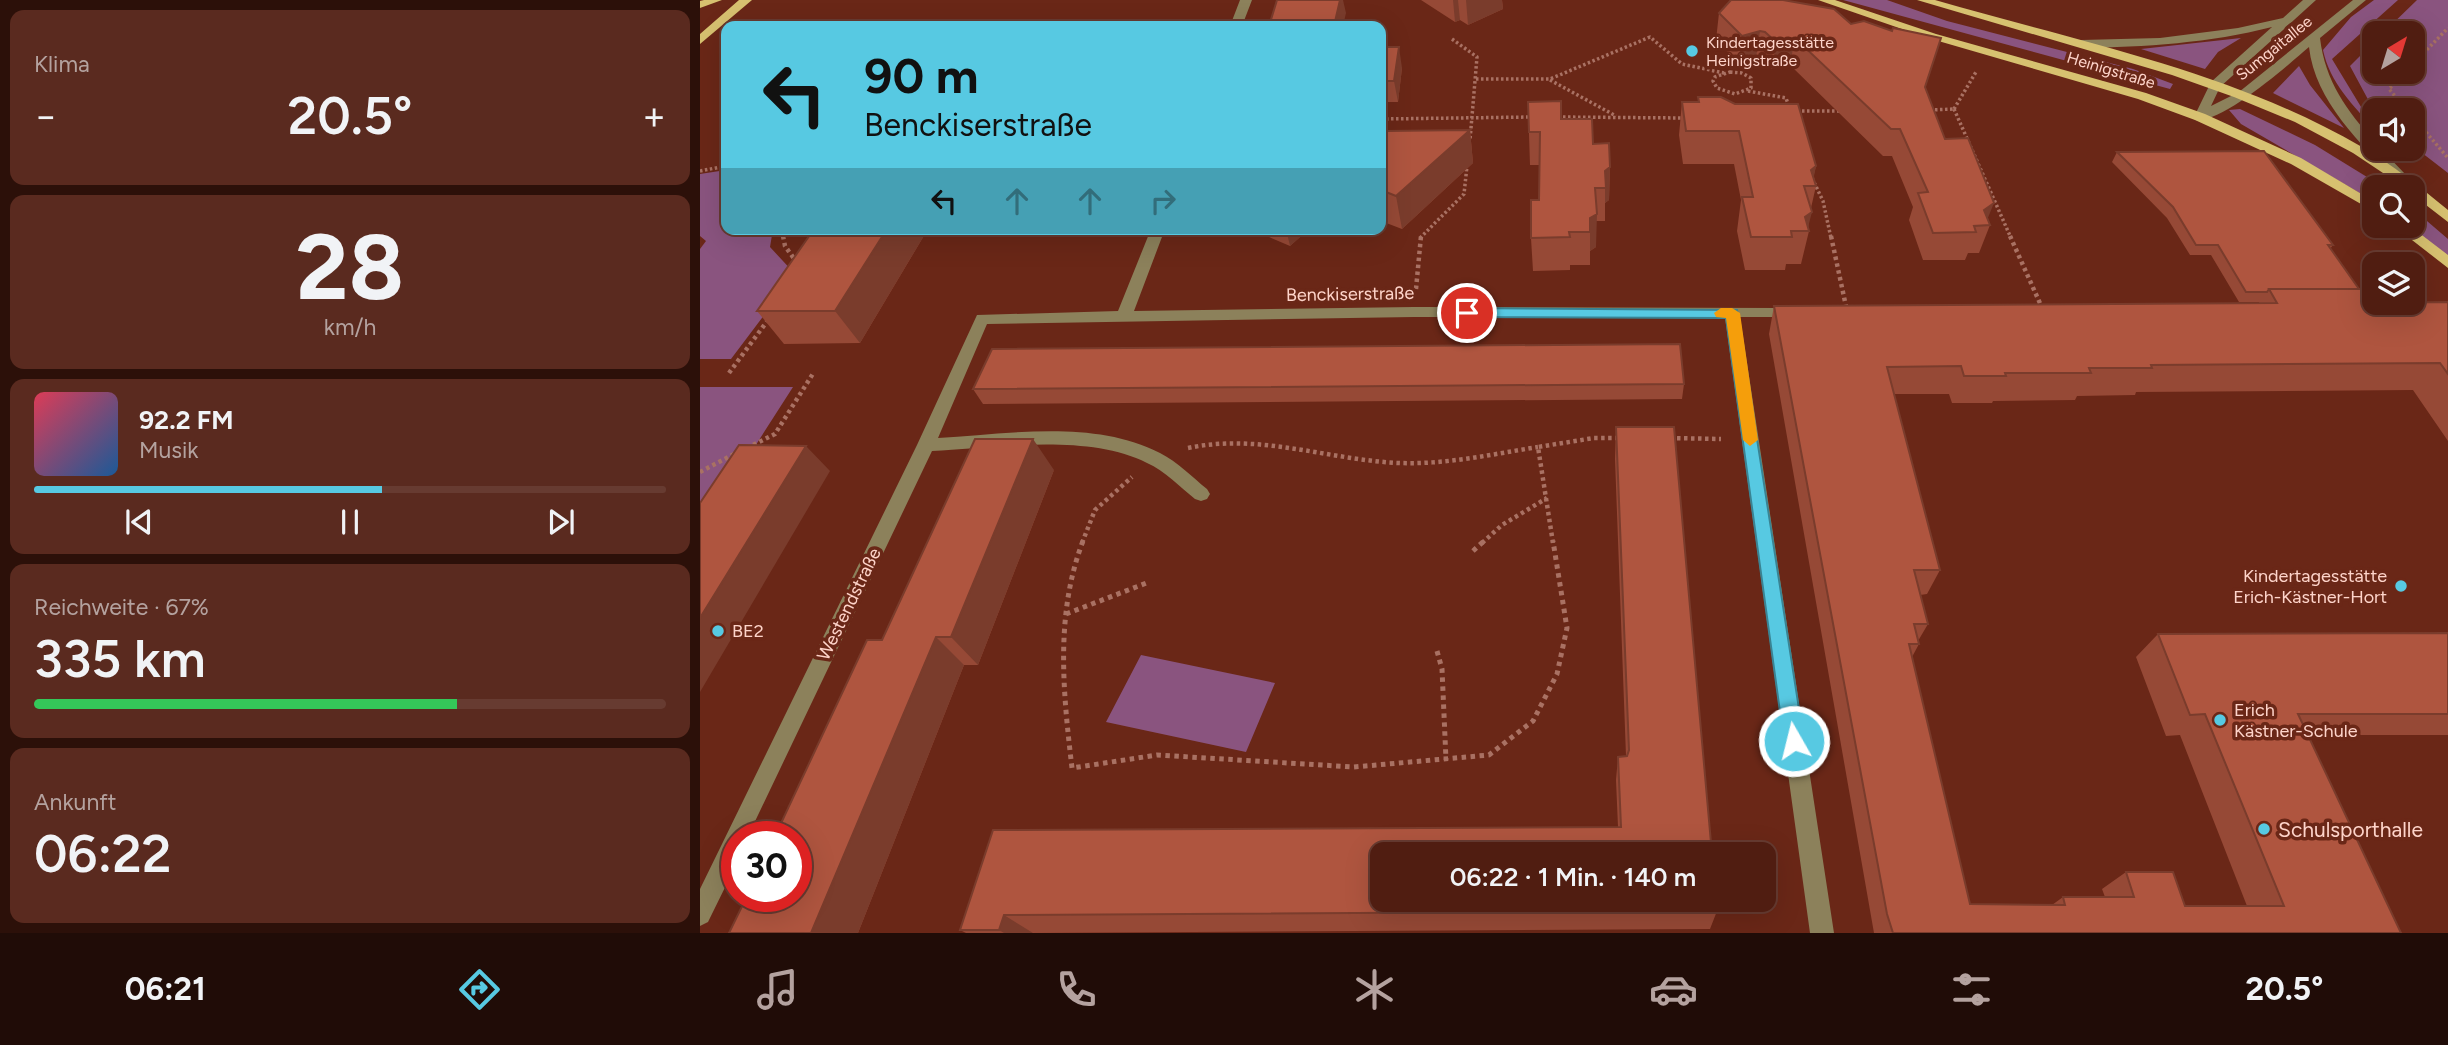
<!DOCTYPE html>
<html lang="de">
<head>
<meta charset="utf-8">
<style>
  :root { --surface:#501d11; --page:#5a2a1f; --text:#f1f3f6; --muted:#b4a29f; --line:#673b31; --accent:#57c9e2 }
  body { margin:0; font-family:Figtree,sans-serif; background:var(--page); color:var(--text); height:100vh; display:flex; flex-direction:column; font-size:26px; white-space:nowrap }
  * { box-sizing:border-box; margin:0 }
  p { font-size:23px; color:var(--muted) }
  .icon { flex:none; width:38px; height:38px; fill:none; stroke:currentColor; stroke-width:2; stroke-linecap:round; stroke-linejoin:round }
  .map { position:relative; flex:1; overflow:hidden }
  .panel { display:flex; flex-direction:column; gap:10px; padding:10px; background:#2c1009; width:700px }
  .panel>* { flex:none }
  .hud { position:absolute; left:21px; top:21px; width:665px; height:214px; border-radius:14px; box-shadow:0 7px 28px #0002,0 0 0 2px var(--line); background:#57c9e2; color:#111; overflow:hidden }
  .needle { width:46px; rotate:38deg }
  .buttons { position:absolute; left:1662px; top:21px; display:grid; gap:14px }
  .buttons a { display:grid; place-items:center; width:63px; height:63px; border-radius:14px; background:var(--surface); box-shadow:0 7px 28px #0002,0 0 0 2px var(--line); font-size:35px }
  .speed { position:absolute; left:21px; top:821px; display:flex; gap:14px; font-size:35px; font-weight:700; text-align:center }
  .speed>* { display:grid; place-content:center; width:91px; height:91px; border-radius:50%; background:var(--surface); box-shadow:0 7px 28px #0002,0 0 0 2px var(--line); line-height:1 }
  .speed .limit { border:10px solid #d22; background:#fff; color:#111 }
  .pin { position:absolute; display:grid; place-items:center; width:60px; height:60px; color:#fff; margin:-30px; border:4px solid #fff; border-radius:50%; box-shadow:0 2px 7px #0007 }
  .me { position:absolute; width:77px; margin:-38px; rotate:352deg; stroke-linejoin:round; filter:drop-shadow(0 0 5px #0008) }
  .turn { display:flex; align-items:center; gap:24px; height:147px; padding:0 28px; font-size:32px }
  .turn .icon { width:91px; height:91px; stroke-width:2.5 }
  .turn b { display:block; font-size:49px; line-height:60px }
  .lanes { display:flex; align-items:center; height:66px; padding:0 28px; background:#0003; justify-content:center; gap:35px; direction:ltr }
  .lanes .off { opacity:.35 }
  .big { font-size:52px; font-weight:600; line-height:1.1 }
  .panel .tile { flex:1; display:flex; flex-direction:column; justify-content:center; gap:10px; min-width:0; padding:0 24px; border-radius:14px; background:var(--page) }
  .panel .dial { align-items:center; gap:0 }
  .dial b { font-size:91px; line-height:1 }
  .song { display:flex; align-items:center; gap:21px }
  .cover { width:84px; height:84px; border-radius:10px; background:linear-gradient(135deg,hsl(350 70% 55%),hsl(210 70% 35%)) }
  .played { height:7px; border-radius:4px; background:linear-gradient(90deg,var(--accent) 55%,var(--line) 55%) }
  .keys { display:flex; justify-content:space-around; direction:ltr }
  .heat { display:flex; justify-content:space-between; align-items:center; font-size:38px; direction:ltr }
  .charge { height:10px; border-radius:5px; background:linear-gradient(90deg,#34c759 67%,var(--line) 0) }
  .trip { position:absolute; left:670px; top:842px; width:406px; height:70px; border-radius:14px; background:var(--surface); box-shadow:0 7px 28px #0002,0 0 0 2px var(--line); font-weight:600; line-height:70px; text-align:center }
  .tabs { display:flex; height:112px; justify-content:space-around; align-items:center; background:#200c07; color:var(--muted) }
  .tabs .icon { width:49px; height:49px }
  .tabs .on { color:var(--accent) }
  .tabs b { font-size:32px; color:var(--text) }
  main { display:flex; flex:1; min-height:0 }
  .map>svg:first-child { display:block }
  .green { fill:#8a547f }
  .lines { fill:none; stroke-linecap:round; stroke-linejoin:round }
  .path-far2 { stroke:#a97163; stroke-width:3.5; stroke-dasharray:2.5 2.5; stroke-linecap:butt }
  .path-far1 { stroke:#a97163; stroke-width:4.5; stroke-dasharray:3.5 3.5; stroke-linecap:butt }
  .path { stroke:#a97163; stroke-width:5; stroke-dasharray:4.5 4.5; stroke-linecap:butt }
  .minor { fill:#8c815b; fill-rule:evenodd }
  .major { fill:#d7c170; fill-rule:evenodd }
  .wall { fill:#964936 }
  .shaded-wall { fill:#7a3c2c }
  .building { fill:#af553f; stroke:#7a3c2c; stroke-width:2 }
  .route { fill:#57c9e2; stroke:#398393; stroke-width:2 }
  .slow { fill:#f59e0b }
  .poi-dot { fill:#57c9e2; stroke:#6a2717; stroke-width:2.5 }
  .labels { text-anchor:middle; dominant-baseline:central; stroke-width:7; stroke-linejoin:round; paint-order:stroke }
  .far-poi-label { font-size:16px; fill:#fed4ca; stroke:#6a2717; text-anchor:start }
  .far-street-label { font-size:16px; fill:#fed4ca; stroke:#6a2717 }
  .street-label { font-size:18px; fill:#fed4ca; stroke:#6a2717 }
  .poi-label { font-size:18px; fill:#fed4ca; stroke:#6a2717; text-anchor:start }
  .near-poi-label { font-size:21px; fill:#fed4ca; stroke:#6a2717; text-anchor:start }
</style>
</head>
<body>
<main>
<section class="panel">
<div class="tile"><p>Klima</p>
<div class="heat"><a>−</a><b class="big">20.5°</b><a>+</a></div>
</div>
<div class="tile dial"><b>28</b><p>km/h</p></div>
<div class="tile">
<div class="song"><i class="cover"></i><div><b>92.2 FM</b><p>Musik</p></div></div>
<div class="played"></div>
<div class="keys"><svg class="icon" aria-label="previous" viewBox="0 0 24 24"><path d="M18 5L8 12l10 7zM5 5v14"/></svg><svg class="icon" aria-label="pause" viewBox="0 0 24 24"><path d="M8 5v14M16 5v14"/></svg><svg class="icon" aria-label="next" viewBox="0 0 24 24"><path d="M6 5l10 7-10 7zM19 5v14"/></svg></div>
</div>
<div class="tile"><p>Reichweite · 67%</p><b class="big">335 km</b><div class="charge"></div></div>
<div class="tile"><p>Ankunft</p><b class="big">06:22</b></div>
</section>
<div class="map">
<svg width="1748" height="933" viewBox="0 0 1748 933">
  <rect width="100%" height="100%" fill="#6a2717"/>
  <path class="green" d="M1143 0H1187L1247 21 1433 69 1473 84 1470 89Z
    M1674 0H1698L1632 59 1675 130C1653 105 1630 83 1623 50L1651 17Z
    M1717 0H1748V173L1713 146V110H1675L1674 117 1671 105 1650 66 1675 41V72H1713V33H1683Z
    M1541 38 1518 52 1505 69 1441 49Z
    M1599 66 1610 85 1644 128 1573 93Z
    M1540 109 1615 145 1680 185 1683 187H1675V202L1541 124 1529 110Z
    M26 170V229H73L70 247 95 274 31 359H0V249L6 241 0 236V174Z
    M1713 209 1748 239V256L1708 226H1713Z
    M0 387H93L0 532Z
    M441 655 575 683 546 752 406 722Z"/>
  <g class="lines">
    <path class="path-far2" d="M752 39 777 57 770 140
      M1713 64 1748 28
      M1030 72 1042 73 1051 78V88L1035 94 1017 88 1013 81 1015 77Z
      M1706 72 1689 89 1707 110
      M776 79H850L950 37 982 64 1024 73
      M850 80 916 116
      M1048 91 1086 98 1089 107
      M1254 109 1311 238
      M1254 109 1276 72
      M1230 110 1254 109
      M1097 111H1141
      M858 117 985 118
      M1713 117 1748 158
      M681 119 831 117
      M0 171 26 166
      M1112 178 1123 201 1131 238
      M83 238 84 229
      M720 238 764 194 767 166"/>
    <path class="path-far1" d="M83 236 85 246 95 260
      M1131 236 1147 311
      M1310 236 1343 310
      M716 289 721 236
      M29 373 68 320
      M970 438 1021 439
      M47 448 75 434 114 372
      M488 448C555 434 617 456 684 462 736 467 787 455 838 447
      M0 472 36 453
      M382 543 395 510 432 477
      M782 543 802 525 847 498
      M853 543 838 447 894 438H920"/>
    <path class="path" d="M383 541C355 614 363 692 372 768L457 755 654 767 789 755 833 721 857 674 867 628 853 541
      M773 551 784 541
      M366 614 449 582
      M737 651 742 669 746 760"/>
    <path class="minor" d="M540 0H552L542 26H530Z
      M1603 0H1616L1520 87 1511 106 1539 92 1653 0H1666L1620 38C1625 81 1647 111 1675 142V149H1681L1706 175V181H1696C1661 143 1615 102 1609 47 1588 65 1522 124 1495 120L1494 117 1511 82 1572 27C1510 43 1445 47 1381 48L1375 44 1381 40 1460 38 1538 28 1583 18Z
      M451 229H465L434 311 714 307 1102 308 1105 312 1102 316 1097 317H1040L1134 933H1110L1025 317H714L287 324 238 438C309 434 394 419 460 453 478 462 492 477 507 489L510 494 507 499 501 501 495 499C480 487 465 471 447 463 388 433 296 448 232 451L48 836H37V863L8 922 0 926V889L217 445 277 315 418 311Z"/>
    <path class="major" d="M4 0H22L0 8V1Z
      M39 0H52L0 44V34Z
      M1118 0H1135L1236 34 1446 93 1505 114 1601 158 1675 202V212L1591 164 1495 120 1438 99 1228 38Z
      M1217 0H1235C1379 42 1532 71 1662 147 1693 165 1720 187 1748 210V222L1713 195V187H1704L1653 153 1595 122 1534 97 1472 75Z
      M1694 226H1710L1748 255V268Z"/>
  </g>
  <path class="wall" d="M721 0H802L803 9 768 25 760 20 755 22Z
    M1031 0 1225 88 1245 139 1290 225 1279 253H1268L1265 260H1223L1209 220 1213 207 1192 156H1183L1090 65 1072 69 1061 59 1056 58 1038 63 1016 40 1019 13Z
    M681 47 702 68 698 102H681Z
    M998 97 1116 166 1113 178 1116 186 1111 208 1108 228 1109 231 1101 264H1086L1085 270H1045L1037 231 1041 200 1034 164H983L979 135 982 102H998Z
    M828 102 861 119 893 144 910 167 909 200 905 203V221H896V247L890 251V265H870V270L833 271 831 238 839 200 840 165H830Z
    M681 129 685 131 770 130 773 163 702 229 681 221Z
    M1417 152 1633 245 1630 249 1659 289 1675 303 1748 302V441L1713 390 1436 392 1435 395 1377 396 1375 400 1293 401 1292 403H1252L1249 394H1194L1240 570 1227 594 1220 595 1228 624 1218 641 1219 644 1212 657 1270 904 1352 905 1363 897H1405L1402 889 1426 872 1485 906H1547L1480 735 1466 736 1436 657 1458 634 1748 633V735H1608L1701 933H1174L1069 334 1074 306 1559 303V302H1539L1511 255H1490L1467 218 1412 162Z
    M114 229H228L160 343 84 344 57 311Z
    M550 229H609L590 246Z
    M984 384 982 399 283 404 273 389Z
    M916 427 1017 911 1010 929 333 933H266L260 930 293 830 918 827 916 780 918 757 926 756 915 459Z
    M354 470 278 665H264L158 933H29Z"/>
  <path class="shaded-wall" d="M640 0H643L646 13 643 26H634Z
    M753 0H758L760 20 755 22Z
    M766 0H802L803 9 768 25Z
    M1060 31 1056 58 1038 63 1042 36Z
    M1095 38 1090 65 1072 69 1076 42Z
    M699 47 702 68 698 102 694 81Z
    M770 130 773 163 702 229 696 196Z
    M1116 166 1112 186 1111 170Z
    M910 167 909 200 905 203V171Z
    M1294 203 1285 225 1284 210Z
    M1112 212 1107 231 1105 217Z
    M897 214 896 247 890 251V218Z
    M187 229H228L160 343 135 311Z
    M586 229H609L590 246Z
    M333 439 354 470 278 665 251 637Z
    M106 446 130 471 0 692V618Z
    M236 637 264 665 158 933H111Z
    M304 915 333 933H304L299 930Z"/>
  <path class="building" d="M577 0H640L634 26H569Z
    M1031 0H1083L1134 9 1151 24 1164 21 1192 31 1193 28 1241 38 1225 87 1245 139 1268 138 1294 203 1284 210 1290 225 1274 226 1276 232 1233 233 1218 193 1228 192 1200 129H1191L1095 38 1076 42 1065 32 1060 31 1042 36 1019 13Z
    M681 47H699L694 81H681Z
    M998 97H1021L1035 104H1098L1116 166 1111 170 1116 186H1104L1112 212 1105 217 1109 231H1091L1092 237H1051L1042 197H1053L1039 131H986L982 102H999Z
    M861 101V119H892L893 144 909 143 910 167 905 171 906 188H895L897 214 890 218V232H869L870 237 831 238V200H839L840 132H829L828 102Z
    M681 129 685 131 770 130 696 196 681 190Z
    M1564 151 1633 245H1628L1659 289H1569L1567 292H1546L1518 245H1496L1473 207 1417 152Z
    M114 229H187L135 311H57Z
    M1569 289H1675V303L1748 302V374L1740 363 1451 365 1452 368H1389L1391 373H1305L1306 376H1264L1261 366 1187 367 1240 570H1214L1228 624H1214L1219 644H1209L1270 904 1365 905 1363 897H1434L1426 872H1473L1485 906H1584L1505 714 1490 715 1458 634 1748 633V714H1598L1701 933H1193L1187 914 1074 306 1577 303Z
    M980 344 984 384 273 389 292 349Z
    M916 427H974L1012 854H682V900H1016L1017 911 304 915 299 930H260L293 830 921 827 918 757 927 756 929 750Z
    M275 439H333L251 637H236L111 933H29L47 896H96V836H75L167 640H182Z
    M39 445 106 446 0 618V503Z"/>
  <path class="route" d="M767 308 1037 310 1104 741 1101 747 1094 750 1087 747 1084 741 1026 318 767 317 760 313Z"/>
  <path class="slow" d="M1032 308 1040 313 1058 440 1050 446 1043 440 1026 318 1016 317 1014 313 1021 308Z"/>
  <g class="poi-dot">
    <circle cx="992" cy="51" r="7"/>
    <circle cx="1701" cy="586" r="7"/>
    <circle cx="18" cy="631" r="7"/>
    <circle cx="1520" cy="720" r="7"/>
    <circle cx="1564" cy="829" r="7"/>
  </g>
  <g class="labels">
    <g class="far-poi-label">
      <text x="1006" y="42">Kindertagesstätte<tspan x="1006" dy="18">Heinigstraße</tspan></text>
    </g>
    <g class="far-street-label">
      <text transform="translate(1574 48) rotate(-39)">Sumgaitallee</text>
      <text transform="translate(1411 70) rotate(17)">Heinigstraße</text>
    </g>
    <g class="street-label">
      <text transform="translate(650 294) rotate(-1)">Benckiserstraße</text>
      <text transform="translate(149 604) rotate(-64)">Westendstraße</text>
    </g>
    <g class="poi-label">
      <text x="1687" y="576" text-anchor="end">Kindertagesstätte<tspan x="1687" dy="21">Erich-Kästner-Hort</tspan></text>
      <text x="32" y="631">BE2</text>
      <text x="1534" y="710">Erich<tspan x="1534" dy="21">Kästner-Schule</tspan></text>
    </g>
    <g class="near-poi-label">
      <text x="1578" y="829">Schulsporthalle</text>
    </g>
  </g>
</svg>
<div class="buttons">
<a><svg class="needle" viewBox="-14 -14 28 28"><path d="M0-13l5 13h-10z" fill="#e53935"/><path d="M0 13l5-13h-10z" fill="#b4a29f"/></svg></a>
<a><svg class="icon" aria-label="sound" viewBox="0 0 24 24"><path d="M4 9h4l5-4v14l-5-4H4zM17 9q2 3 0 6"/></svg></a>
<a><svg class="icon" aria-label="search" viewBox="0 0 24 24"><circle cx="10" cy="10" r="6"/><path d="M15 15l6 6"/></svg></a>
<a><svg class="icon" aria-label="layers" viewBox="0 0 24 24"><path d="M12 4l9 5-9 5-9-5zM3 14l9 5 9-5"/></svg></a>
</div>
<div class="speed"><div class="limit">30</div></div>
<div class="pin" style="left:767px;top:313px;background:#d93025"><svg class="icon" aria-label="arrive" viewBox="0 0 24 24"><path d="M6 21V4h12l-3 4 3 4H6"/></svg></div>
<svg class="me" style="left:1094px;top:741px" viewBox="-20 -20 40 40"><circle r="17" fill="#57c9e2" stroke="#fff" stroke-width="3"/><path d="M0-11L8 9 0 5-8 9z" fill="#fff"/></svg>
<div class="trip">06:22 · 1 Min. · 140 m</div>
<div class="hud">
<div class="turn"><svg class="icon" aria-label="left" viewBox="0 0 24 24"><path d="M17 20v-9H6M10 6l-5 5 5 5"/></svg><div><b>90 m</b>Benckiserstraße</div></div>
<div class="lanes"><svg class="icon" aria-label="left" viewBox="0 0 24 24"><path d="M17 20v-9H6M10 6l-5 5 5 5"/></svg><svg class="icon off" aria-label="ahead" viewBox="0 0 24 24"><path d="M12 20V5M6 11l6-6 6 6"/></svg><svg class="icon off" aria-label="ahead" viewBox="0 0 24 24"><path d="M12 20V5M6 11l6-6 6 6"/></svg><svg class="icon off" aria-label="right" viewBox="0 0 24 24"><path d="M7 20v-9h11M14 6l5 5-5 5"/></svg></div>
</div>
</div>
</main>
<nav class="tabs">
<b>06:21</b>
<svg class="icon on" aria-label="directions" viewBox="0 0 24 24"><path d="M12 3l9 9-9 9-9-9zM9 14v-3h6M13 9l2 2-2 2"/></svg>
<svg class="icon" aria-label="music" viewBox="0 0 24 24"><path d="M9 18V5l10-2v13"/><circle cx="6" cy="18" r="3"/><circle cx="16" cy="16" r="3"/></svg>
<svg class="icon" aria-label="phone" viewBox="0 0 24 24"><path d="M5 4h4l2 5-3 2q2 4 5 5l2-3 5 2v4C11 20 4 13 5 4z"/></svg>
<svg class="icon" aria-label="climate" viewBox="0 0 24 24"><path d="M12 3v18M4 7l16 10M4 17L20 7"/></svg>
<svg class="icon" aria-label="car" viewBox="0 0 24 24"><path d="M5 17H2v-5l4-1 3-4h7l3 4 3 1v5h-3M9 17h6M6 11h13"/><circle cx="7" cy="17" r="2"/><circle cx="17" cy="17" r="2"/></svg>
<svg class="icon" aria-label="filters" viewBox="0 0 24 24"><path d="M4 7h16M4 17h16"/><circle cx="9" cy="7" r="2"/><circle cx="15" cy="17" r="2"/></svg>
<b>20.5°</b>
</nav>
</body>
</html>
